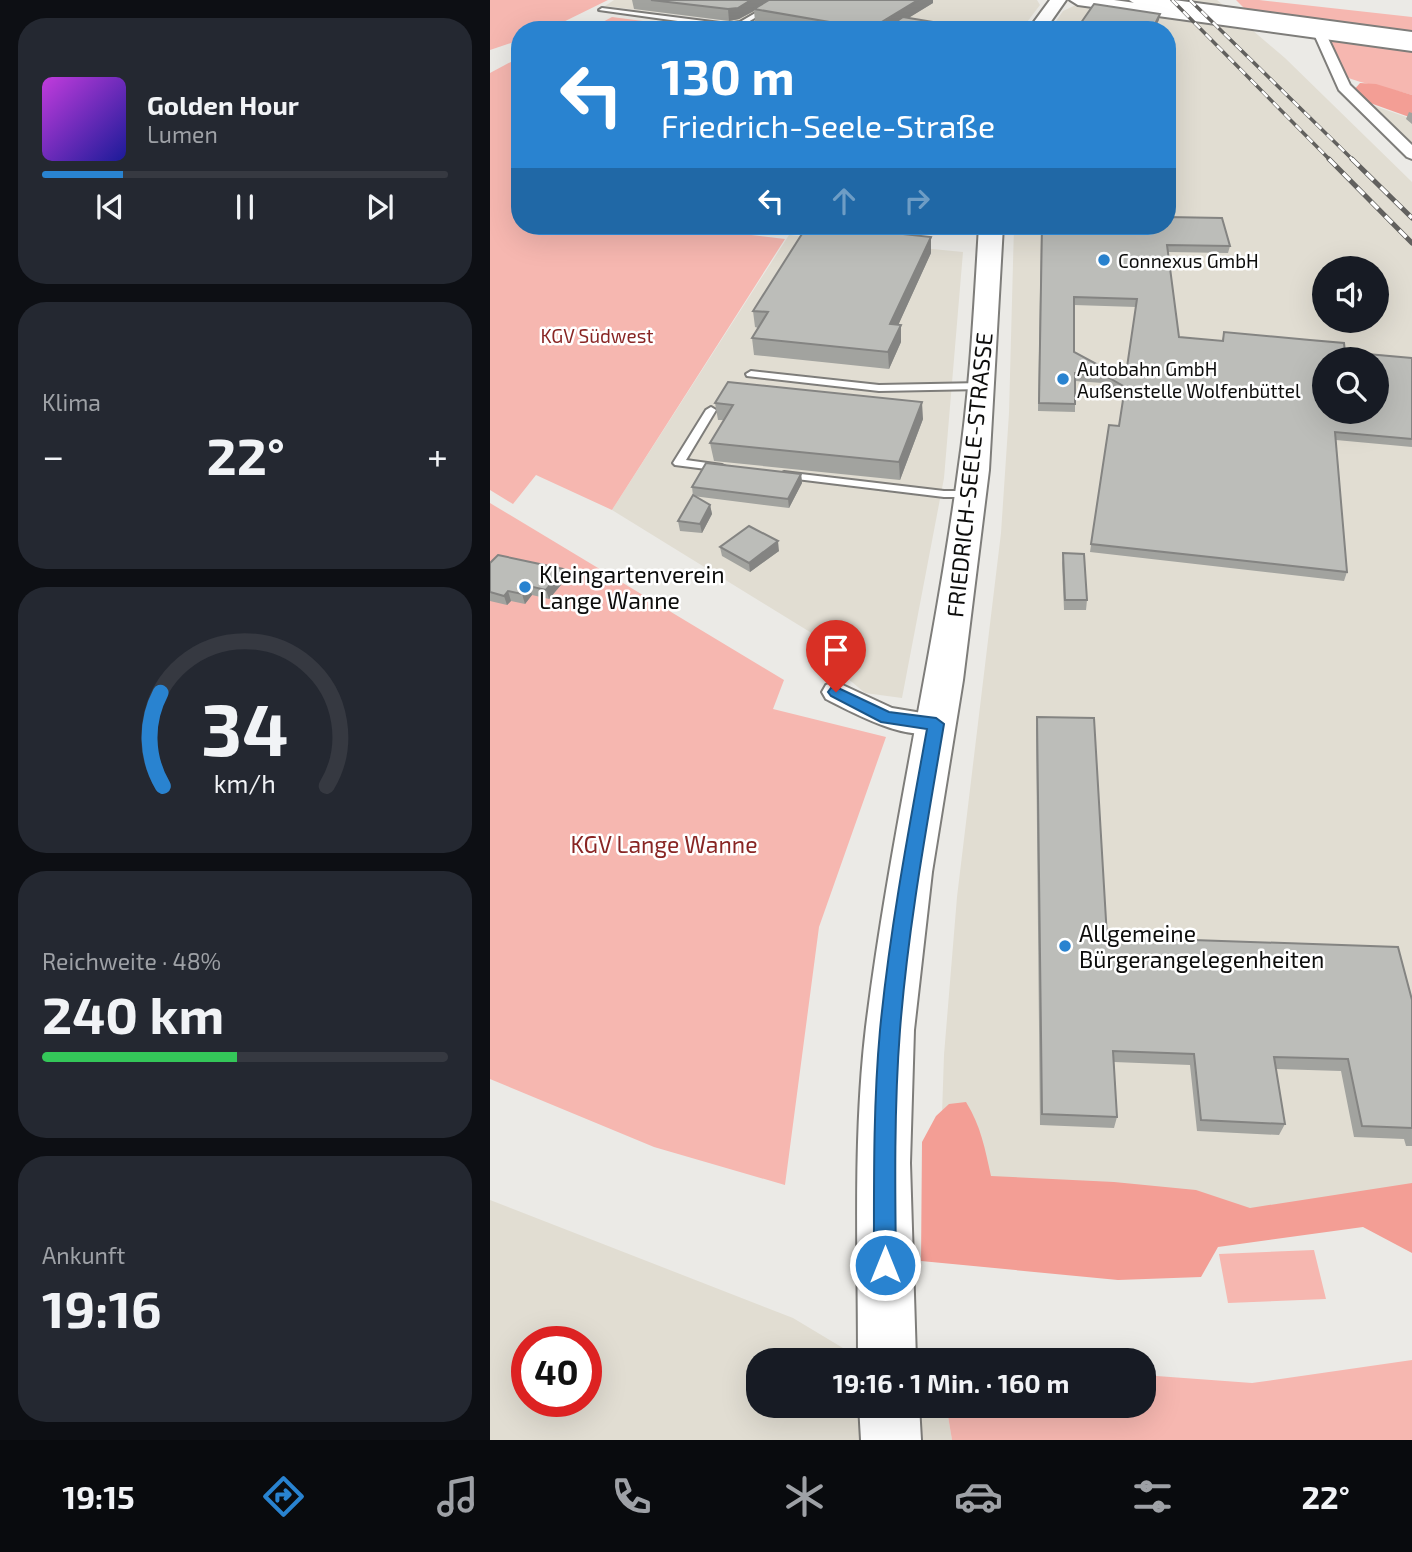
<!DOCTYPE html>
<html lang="de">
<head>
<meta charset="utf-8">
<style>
  :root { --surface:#171b24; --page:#242831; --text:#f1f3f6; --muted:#9ea1a6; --line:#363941; --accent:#2983d0 }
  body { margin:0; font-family:"Exo 2",sans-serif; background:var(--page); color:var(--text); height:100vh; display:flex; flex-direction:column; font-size:26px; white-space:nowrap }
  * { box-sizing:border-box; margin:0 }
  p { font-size:23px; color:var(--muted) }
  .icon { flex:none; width:38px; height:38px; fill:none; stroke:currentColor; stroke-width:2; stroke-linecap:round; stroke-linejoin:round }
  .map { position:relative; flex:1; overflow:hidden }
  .details { display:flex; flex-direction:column; gap:18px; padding:18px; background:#0d0f14; width:490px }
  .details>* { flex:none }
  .hud { position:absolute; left:21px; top:21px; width:665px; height:214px; border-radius:28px; box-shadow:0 7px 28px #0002; background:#2983d0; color:#fff; overflow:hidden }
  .buttons { position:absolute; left:822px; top:256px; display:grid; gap:14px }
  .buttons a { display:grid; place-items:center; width:77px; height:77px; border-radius:50%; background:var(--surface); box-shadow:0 7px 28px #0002; font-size:35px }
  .speed { position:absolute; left:21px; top:1326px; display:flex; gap:14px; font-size:35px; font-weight:700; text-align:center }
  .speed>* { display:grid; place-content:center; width:91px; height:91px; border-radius:50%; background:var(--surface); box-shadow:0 7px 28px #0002; line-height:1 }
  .speed .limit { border:10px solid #d22; background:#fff; color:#111 }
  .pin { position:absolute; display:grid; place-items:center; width:60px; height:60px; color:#fff; margin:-72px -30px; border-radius:50% 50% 50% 0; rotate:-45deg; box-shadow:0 0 7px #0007 }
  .pin .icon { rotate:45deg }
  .me { position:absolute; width:77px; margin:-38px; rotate:0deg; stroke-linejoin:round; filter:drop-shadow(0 0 5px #0008) }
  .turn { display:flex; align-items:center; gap:24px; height:147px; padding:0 35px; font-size:32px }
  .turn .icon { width:91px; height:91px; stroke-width:2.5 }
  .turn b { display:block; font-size:49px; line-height:60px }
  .lanes { display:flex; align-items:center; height:66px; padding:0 35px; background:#0003; justify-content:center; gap:35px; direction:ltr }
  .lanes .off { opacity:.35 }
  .big { font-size:52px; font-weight:700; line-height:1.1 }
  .details .widget { flex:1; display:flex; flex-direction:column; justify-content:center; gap:10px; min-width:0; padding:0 24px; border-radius:28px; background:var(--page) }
  .details .dial { align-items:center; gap:0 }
  .dial svg { height:182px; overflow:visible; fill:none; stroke:var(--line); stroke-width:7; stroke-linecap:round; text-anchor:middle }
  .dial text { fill:var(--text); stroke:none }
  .song { display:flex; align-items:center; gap:21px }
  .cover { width:84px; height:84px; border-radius:10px; background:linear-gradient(135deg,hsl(290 70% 55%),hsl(240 70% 35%)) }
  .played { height:7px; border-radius:4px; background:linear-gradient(90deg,var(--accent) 20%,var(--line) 20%) }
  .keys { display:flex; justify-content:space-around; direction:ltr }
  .heat { display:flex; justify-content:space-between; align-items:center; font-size:38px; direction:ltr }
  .charge { height:10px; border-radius:5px; background:linear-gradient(90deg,#34c759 48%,var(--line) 0) }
  .trip { position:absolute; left:256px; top:1348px; width:410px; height:70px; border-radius:28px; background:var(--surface); box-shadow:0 7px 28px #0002; font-weight:700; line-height:70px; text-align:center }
  .dock { display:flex; height:112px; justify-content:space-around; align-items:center; background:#090b0e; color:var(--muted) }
  .dock .icon { width:49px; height:49px }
  .dock .active { color:var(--accent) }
  .dock b { font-size:32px; color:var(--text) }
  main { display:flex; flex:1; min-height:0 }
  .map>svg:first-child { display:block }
  .built { fill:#e1ddd2; fill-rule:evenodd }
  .green { fill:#f6b7b0 }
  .forest { fill:#f39e95 }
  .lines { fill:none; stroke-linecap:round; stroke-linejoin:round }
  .lane-casing { stroke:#7e7d7a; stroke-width:4 }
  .street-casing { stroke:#7e7d7a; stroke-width:4 }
  .secondary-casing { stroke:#7e7d7a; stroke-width:4 }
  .highway-casing { stroke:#7e7d7a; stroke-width:4 }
  .lane { fill:#fff; fill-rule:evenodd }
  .street { fill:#fff; fill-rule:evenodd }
  .secondary { fill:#fff; fill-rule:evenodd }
  .highway { fill:#fff; fill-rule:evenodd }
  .rail-far1-casing { stroke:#61605e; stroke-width:3.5 }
  .rail-casing { stroke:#61605e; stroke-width:5 }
  .rail-far1 { stroke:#fff; stroke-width:2.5; stroke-dasharray:8; stroke-linecap:butt }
  .rail { stroke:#fff; stroke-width:3.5; stroke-dasharray:10; stroke-linecap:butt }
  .wall { fill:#a2a39f; fill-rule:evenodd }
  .shaded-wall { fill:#848482 }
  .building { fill:#bcbdb9; stroke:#848482; stroke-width:2; fill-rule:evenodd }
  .route { fill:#2983d0; stroke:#1b5587; stroke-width:2 }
  .poi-dot { fill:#2983d0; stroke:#fff; stroke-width:2.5 }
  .labels { text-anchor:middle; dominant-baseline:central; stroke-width:5; stroke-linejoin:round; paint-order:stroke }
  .far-poi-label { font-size:19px; fill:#0d0d0c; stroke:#fff; text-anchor:start }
  .far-park-label { font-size:19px; fill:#892624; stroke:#fff }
  .street-label { font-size:23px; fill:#0d0d0c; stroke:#fff }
  .poi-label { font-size:23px; fill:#0d0d0c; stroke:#fff; text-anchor:start }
  .park-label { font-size:23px; fill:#892624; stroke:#fff }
</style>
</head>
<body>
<main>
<section class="details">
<div class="widget">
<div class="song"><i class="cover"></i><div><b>Golden Hour</b><p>Lumen</p></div></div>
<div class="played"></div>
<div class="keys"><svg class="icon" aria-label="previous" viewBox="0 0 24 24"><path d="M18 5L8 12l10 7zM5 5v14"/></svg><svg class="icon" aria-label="pause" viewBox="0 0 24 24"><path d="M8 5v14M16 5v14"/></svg><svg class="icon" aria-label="next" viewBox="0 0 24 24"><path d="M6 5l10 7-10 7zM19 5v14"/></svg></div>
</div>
<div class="widget"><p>Klima</p>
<div class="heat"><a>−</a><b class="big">22°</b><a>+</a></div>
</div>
<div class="widget dial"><svg viewBox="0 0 100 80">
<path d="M14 69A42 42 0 1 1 86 69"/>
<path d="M14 69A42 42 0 0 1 13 28" stroke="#2983d0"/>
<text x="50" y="56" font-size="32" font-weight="700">34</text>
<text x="50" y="72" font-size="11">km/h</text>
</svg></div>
<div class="widget"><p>Reichweite · 48%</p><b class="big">240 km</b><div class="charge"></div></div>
<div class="widget"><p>Ankunft</p><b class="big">19:16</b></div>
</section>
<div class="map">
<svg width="922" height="1440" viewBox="0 0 922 1440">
  <rect width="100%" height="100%" fill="#ebeae6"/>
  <path class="built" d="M124 0H547L550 5 531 30H308L115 6Z
    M663 0H727L795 58 922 182V1210L449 1204 454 1055 467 897 511 533 519 413 524 226H677V30H560L573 11 588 4 671 15ZM835 268H887V320H835ZM835 359H887V411H835Z
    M879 104 922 119V147Z
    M299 235 473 252 454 478 412 698 375 693 350 672 339 647 320 632 122 510Z
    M0 1200 303 1318 373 1360H268V1405H450L457 1410 462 1440H0ZM37 1342H96V1402H37Z"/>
  <path class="green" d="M0 0H118L57 30H30V40L0 50Z
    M746 0H769L922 17V32L757 11Z
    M122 17 222 30H98Z
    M835 39 922 49V95C899 88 875 85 853 76Z
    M30 57V226H231L228 231 295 239 122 510 46 475 23 504 0 490V73Z
    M0 503 294 680 283 709 396 737 329 927 295 1185 164 1147 0 1079Z
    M824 1250 836 1299 738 1303 729 1254Z
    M922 1360V1440H462L457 1410 461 1405H653V1375L762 1383Z"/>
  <path class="forest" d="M870 83 886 84 922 95V118L869 99 863 91Z
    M476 1102C491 1126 495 1149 501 1176L624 1182 706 1190 760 1208 922 1183V1253L873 1227 728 1247 711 1277 628 1280 431 1261 432 1142 446 1116 459 1104Z"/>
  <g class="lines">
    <g class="lane-casing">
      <path id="lane" d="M288 0H295L258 22 303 30 252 25 238 28 109 10 112 8 238 24 250 22Z
        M261 371 389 385 492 383 497 386 492 389 389 391 257 376 256 374Z
        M221 407 226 410 196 460 232 465 238 468 232 471 185 465 183 463 216 410Z
        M294 472 454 491H481L487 494 481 497H454L290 477 288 475Z"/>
    </g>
    <g class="street-casing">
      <path id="street" d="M830 30 836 34 860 85 922 145V159L917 157 849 90 824 34Z
        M346 682 402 708 456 717 460 724 456 731C417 743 370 716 336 699L332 692 336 685Z"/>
    </g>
    <g class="secondary-casing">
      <path id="secondary" d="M560 0H576L555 30H538Z
        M580 0H624L922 41V51L588 5Z
        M489 226H513L499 470 473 680 442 872 424 1030 420 1163 426 1360H368C368 1249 363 1137 376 1027 399 841 443 658 468 472 480 391 484 308 489 226Z
        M369 1405H429L431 1440H371Z"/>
    </g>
    <g class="highway-casing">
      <path id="highway" d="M639 0H684L922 32V42L647 5Z"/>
    </g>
    <use href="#lane" class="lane"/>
    <use href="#street" class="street"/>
    <use href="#secondary" class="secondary"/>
    <use href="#highway" class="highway"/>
    <g class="rail-far1-casing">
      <path id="rail-far1" d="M682 0 841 161
        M700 0 864 161"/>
    </g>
    <g class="rail-casing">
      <path id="rail" d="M839 159 922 243
        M862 159 922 218"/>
    </g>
    <use href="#rail-far1" class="rail-far1"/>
    <use href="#rail" class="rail"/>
  </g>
  <path class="wall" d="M142 0H443V3L418 18 491 30H316L265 21 264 11 249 19 239 21 144 9Z
    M919 112 922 113V124L916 119Z
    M546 226H677L740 246 738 253 678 252 689 337 732 341 734 332 855 352 922 358V447L846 440 857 572 854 581 600 552 619 425 629 426 634 395 613 383 585 381V412L548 411 551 233 546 232ZM584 305 646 307 637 367 610 366 584 352Z
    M411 234 441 253 408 325 411 342 399 369 264 355 262 338 268 328 265 327 263 311Z
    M225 403 433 419 410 480 224 461 220 443 234 420H228Z
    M311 474 312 483 299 508 203 496 202 487Z
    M220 505 222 514 212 533 190 531 188 521Z
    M230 547 289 551 260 572 232 556Z
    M573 553 597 600 596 610H574L572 563Z
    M0 563 76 579 59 599 42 595 35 604 21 601 17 605 0 601Z
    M547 717 617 937 922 1000V1146H916L914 1139 864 1137 851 1071 786 1069 795 1124 789 1135 707 1131 700 1065 624 1062 627 1117 624 1128 550 1125 546 730Z"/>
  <path class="shaded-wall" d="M261 0H283L264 9V11L249 19 239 21 238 9Z
    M428 0H443V3L399 30H380Z
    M670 14 669 20 664 30H662Z
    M407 226H416L403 249V233Z
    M441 237V253L401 341 400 324Z
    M411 325V342L399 369 398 352Z
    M432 402 433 419 410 480 409 462Z
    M311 474 312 483 299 508 298 499Z
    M220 505 222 514 212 533 210 524Z
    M288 541 289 551 260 572 259 563Z
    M73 569 76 579 59 599 56 590Z
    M39 586 42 595 35 604 32 594Z
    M18 591 21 601 17 605 14 596Z"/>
  <path class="building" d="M161 0H261L248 8 238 9Z
    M279 0H428L380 29 264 9Z
    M604 4 670 14 662 30H586Z
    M413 17 491 30H394Z
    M677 117H679L680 139 677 138Z
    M677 217 732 218 740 246 677 245 689 337 733 341 734 332 820 340 854 343 855 352 922 358V439L845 432 857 572 601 544 619 425 629 426 635 387 614 375 585 373V404L549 403 552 226H677ZM584 297 647 299 637 367 610 366 584 352ZM835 359H887V411H835Z
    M317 226 379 231 382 226H407L403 233 441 237 400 324 411 325 398 352 262 338 278 312 263 311Z
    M238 382 432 402 409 462 220 443 243 405 225 403Z
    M216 463 311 474 298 499 202 487Z
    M203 495 220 505 210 524 188 521Z
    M259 526 288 541 259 563 230 547Z
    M573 553 594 554 597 600H575Z
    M8 555 73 569 56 590 39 586 32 594 18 591 14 596 0 592V563Z
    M547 717 604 718 617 937 908 947 922 1000V1128L872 1126 858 1059 784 1057 795 1124 711 1120 704 1054 623 1051 627 1117 552 1114Z"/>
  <path class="route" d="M346 687 399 712 446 718 454 724C437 825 418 927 410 1030 404 1108 405 1187 406 1265L403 1273 395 1276 387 1273 384 1265C384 1187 383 1107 390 1030 400 928 419 828 437 729L391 722 341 696 338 692 341 688Z"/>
  <g class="poi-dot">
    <circle cx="614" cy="260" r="7"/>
    <circle cx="573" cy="379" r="7"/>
    <circle cx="35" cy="587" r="7"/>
    <circle cx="575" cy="946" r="7"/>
  </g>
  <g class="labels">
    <g class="far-poi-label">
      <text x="628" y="260">Connexus GmbH</text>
      <text x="587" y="368">Autobahn GmbH<tspan x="587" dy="22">Außenstelle Wolfenbüttel</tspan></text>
    </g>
    <g class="far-park-label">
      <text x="107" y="335">KGV Südwest</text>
    </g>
    <g class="street-label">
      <text transform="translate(479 475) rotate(-84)">FRIEDRICH-SEELE-STRASSE</text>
    </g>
    <g class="poi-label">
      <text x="49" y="574">Kleingartenverein<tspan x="49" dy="26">Lange Wanne</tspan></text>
      <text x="589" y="933">Allgemeine<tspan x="589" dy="26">Bürgerangelegenheiten</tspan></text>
    </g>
    <g class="park-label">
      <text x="174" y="844">KGV Lange Wanne</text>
    </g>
  </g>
</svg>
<div class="buttons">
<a><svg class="icon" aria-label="sound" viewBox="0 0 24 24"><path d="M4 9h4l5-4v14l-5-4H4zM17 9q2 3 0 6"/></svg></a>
<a><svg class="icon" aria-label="search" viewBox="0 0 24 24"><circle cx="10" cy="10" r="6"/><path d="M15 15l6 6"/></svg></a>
</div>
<div class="speed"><div class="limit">40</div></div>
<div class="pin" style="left:346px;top:692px;background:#d93025"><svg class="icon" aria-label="arrive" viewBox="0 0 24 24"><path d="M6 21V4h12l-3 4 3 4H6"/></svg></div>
<svg class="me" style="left:395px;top:1265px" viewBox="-20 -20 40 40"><circle r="17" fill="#2983d0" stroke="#fff" stroke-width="3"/><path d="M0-11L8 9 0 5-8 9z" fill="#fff"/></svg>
<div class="trip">19:16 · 1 Min. · 160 m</div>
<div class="hud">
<div class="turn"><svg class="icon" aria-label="left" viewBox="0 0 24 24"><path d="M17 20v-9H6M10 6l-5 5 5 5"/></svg><div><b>130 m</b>Friedrich-Seele-Straße</div></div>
<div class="lanes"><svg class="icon" aria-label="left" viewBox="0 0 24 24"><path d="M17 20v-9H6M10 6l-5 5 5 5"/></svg><svg class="icon off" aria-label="ahead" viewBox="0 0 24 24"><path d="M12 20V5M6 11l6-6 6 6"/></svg><svg class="icon off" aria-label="right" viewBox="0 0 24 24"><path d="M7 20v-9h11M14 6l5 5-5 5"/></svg></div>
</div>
</div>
</main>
<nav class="dock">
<b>19:15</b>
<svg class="icon active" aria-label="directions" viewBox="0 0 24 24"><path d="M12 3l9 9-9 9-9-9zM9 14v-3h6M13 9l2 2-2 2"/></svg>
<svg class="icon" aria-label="music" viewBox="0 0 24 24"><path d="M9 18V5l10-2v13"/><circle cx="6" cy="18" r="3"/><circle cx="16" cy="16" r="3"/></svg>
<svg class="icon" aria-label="phone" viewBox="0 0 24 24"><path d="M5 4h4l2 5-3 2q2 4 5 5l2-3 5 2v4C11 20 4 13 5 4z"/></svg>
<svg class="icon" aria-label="climate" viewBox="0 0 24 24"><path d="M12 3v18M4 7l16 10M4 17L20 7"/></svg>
<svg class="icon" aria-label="car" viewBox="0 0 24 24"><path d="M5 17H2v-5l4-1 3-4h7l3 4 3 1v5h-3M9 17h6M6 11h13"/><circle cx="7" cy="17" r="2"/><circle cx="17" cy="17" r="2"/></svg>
<svg class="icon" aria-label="filters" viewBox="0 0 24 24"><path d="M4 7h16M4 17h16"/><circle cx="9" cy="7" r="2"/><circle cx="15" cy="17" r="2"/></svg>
<b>22°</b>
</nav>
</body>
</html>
